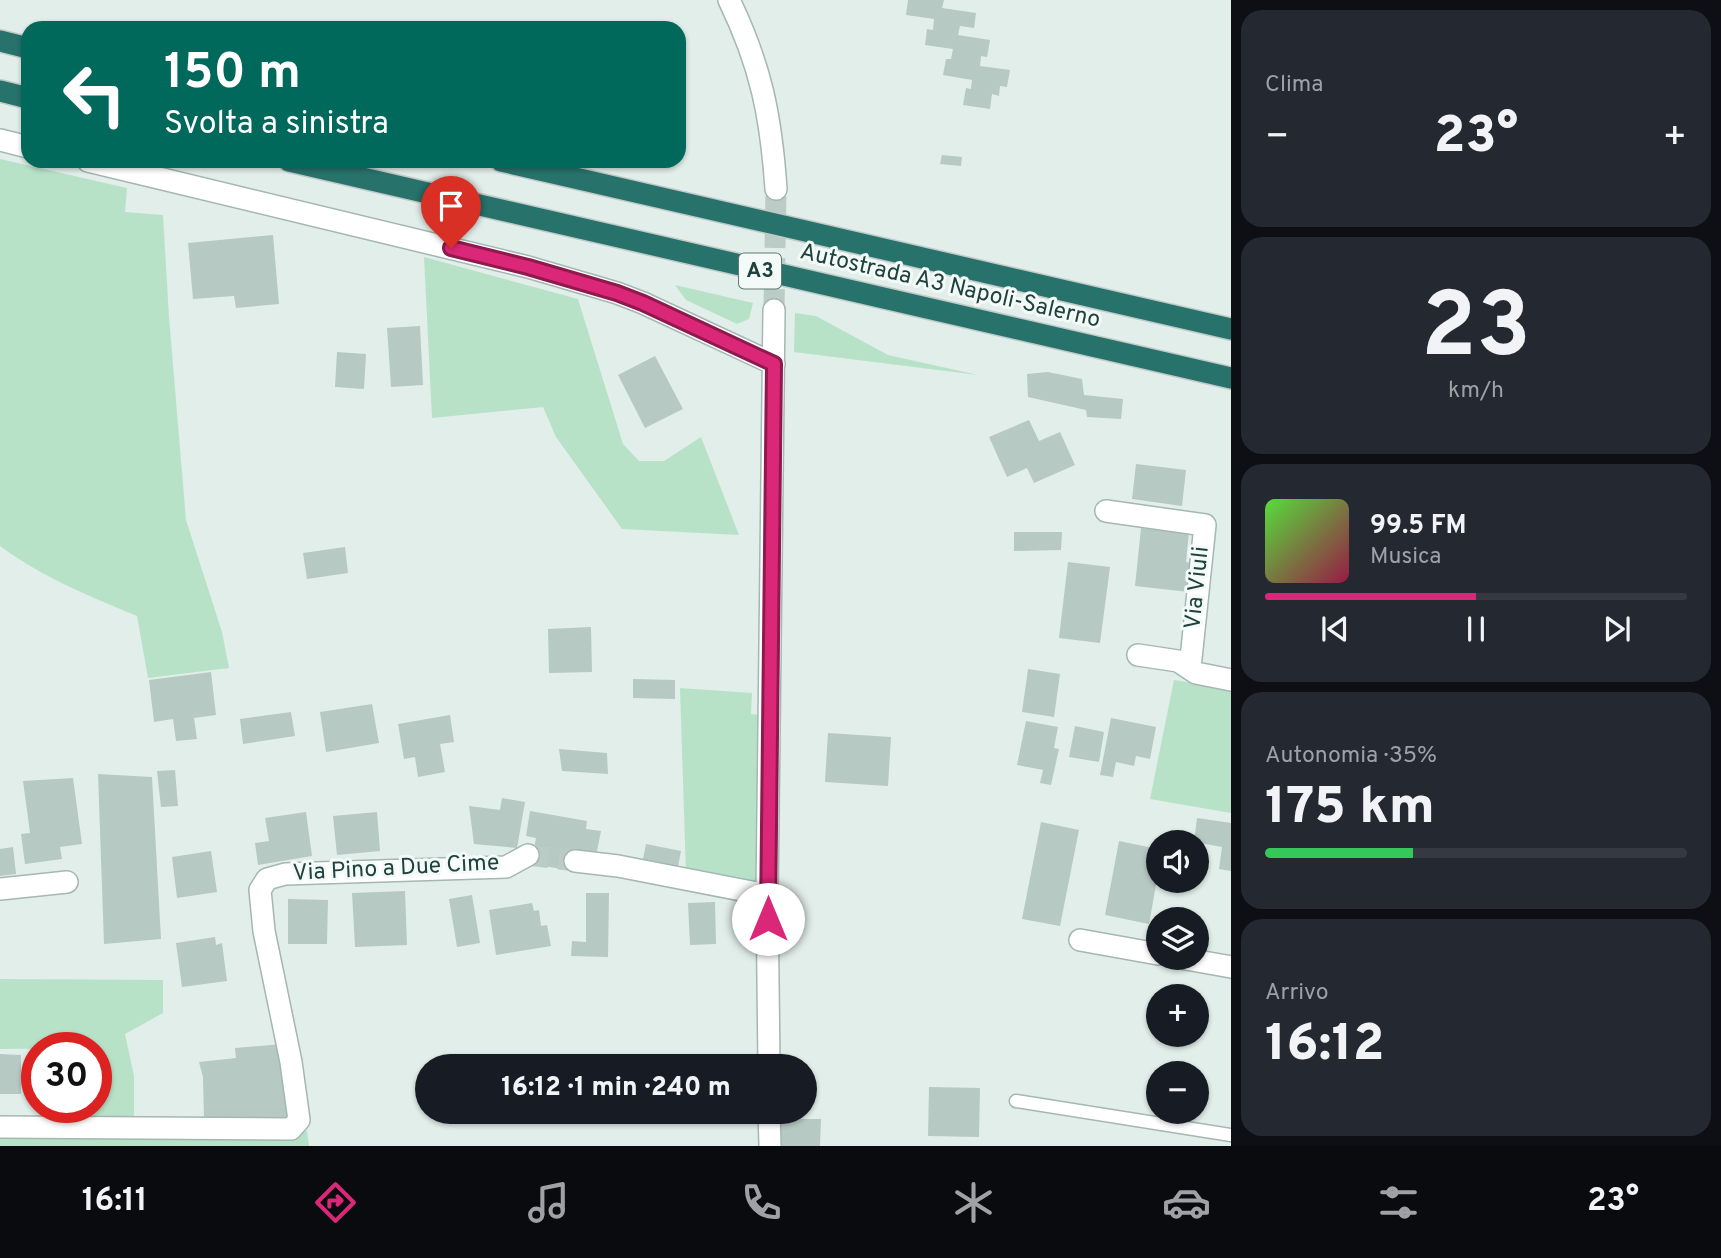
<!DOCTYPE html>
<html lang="it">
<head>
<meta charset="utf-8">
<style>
  :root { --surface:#171b24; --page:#242831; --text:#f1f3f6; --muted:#9ea1a6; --line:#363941; --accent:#db2777 }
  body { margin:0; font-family:Overpass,sans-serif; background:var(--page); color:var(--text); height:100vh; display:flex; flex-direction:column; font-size:26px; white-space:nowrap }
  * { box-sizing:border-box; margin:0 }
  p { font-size:23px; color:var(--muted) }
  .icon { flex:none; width:38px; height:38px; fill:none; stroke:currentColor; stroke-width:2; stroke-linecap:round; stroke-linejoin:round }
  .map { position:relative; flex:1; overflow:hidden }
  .drawer { display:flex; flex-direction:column; gap:10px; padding:10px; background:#0d0f14; width:490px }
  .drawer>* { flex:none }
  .hud { position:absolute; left:21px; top:21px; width:665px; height:147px; border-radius:21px; box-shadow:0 2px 5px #0004; background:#00695c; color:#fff; overflow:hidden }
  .tools { position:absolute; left:1146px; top:830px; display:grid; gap:14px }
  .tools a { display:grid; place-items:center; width:63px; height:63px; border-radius:50%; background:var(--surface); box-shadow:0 2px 5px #0004; font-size:35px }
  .speed { position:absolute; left:21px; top:1032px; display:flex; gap:14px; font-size:35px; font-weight:700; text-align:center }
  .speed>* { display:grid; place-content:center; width:91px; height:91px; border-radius:50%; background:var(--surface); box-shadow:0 2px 5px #0004; line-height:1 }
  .speed .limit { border:10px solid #d22; background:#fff; color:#111 }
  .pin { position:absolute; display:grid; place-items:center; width:60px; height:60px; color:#fff; margin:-72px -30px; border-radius:50% 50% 50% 0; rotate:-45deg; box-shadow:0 0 7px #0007 }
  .pin .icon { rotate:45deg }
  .me { position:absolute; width:77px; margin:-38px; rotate:0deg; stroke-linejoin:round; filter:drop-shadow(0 0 5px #0008) }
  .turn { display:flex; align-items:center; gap:24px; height:147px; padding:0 28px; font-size:32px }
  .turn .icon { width:91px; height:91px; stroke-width:2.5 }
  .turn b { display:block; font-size:49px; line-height:60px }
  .big { font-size:52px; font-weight:800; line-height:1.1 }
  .drawer .card { flex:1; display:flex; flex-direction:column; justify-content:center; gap:10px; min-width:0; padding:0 24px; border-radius:21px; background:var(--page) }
  .drawer .dial { align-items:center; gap:0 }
  .dial b { font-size:91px; line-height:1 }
  .song { display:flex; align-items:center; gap:21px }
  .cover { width:84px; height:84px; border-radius:10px; background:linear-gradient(135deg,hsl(110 70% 55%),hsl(340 70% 35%)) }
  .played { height:7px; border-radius:4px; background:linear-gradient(90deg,var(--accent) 50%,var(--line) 50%) }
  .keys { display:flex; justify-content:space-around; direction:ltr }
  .heat { display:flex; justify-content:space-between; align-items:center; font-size:38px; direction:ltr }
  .charge { height:10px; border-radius:5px; background:linear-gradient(90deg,#34c759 35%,var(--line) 0) }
  .trip { position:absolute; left:415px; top:1054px; width:402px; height:70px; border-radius:35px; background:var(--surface); box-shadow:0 2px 5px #0004; font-weight:800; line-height:70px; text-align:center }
  .tab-bar { display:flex; height:112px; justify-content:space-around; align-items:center; background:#090b0e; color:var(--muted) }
  .tab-bar .icon { width:49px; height:49px }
  .tab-bar .active { color:var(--accent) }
  .tab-bar b { font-size:32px; color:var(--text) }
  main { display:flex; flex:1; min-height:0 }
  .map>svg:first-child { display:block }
  .green { fill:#b8e2c8 }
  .building { fill:#b7c9c3 }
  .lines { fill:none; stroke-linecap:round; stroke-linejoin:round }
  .minor-tunnel { stroke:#bbccc7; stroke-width:21; stroke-dasharray:21 10; stroke-linecap:butt }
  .service-casing { stroke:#a4b7b2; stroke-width:15 }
  .minor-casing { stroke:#a4b7b2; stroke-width:24 }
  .motorway-casing { stroke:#c0cac8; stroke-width:24 }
  .service { stroke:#fff; stroke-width:12 }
  .minor { stroke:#fff; stroke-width:21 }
  .motorway { stroke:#27726b; stroke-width:21 }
  .route-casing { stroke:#8e194d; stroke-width:18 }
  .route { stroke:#db2777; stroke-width:12 }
  .labels { text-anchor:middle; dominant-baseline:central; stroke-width:6; stroke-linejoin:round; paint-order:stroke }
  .shield { fill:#f3faf7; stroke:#5f7974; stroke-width:2 }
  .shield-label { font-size:21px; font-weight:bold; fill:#1f423c }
  .street-label { font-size:23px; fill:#1f423c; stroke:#f3faf7 }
</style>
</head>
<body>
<main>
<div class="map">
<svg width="1231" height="1146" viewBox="0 0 1231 1146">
  <rect width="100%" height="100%" fill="#e2eeea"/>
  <path class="green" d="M0 159 127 188 125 212 163 215 169 317 186 520 222 632 229 668 148 678 137 616C89 596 42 577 0 546Z
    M424 257 578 299 623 444 639 461H664L701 437 739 535 622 529 556 437 543 407 432 418Z
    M675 285 753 303 749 319 737 324 686 300Z
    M795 313 816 316 888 355 978 375 794 352Z
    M1174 680 1231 689V813L1150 799Z
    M680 688 752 693 751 714 760 715 762 887 686 874Z
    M0 979 163 980V1013L125 1034 134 1076V1120L50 1119V1108H96V1048L0 1049Z
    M307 1131 309 1146H0V1135H297Z"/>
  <path class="building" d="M908 0H944L942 8 976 13 974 28 960 26 958 35 990 40 987 57 981 56 980 66 1010 70 1007 87 1000 86 999 96 992 94 990 109 963 105 966 88 971 89 972 80 943 75 946 59H951L953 49 925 45 927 29 933 30 934 19 906 15Z
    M942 155 962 157 961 166 940 164Z
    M273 235 279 304 236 308 234 296 193 299 188 243Z
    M420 326 423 385 391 387 387 328Z
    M337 352 366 354 364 389 335 387Z
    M655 356 683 409 645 428 618 375Z
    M1048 372 1082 379 1084 395 1123 399 1121 419 1087 417 1086 410 1028 397 1027 374Z
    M1029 420 1039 441 1060 432 1075 465 1034 483 1027 468 1007 477 989 437Z
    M1136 464 1186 470 1182 506 1132 499Z
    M1141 528 1189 532 1186 562 1192 563 1189 592 1135 586Z
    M1014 532H1062L1061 550 1014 551Z
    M345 547 348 573 307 579 303 553Z
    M1068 562 1110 567 1100 643 1059 638Z
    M591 627 592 672 549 673 548 629Z
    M1028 669 1060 674 1054 717 1022 712Z
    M211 672 216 715 194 718 197 739 176 741 173 719 154 722 149 680Z
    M633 679 675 680V699L633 698Z
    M372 704 379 743 326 752 320 712Z
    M291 712 295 736 243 744 240 719Z
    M450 715 454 742 440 744 445 772 418 777 415 757 404 759 398 724Z
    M1111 718 1156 727 1150 759 1136 756 1134 766 1116 762 1113 777 1100 775Z
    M1026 721 1058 727 1054 748 1059 749 1051 785 1040 783 1043 770 1017 765Z
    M1075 726 1104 732 1099 762 1069 757Z
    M828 733 891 737 888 786 825 782Z
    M559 749 607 753 608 774 562 771Z
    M175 770 178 806 161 807 157 771Z
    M98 774 152 777 161 939 104 944Z
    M73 778 82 844 60 847 62 859 25 864 21 834 30 833 23 781Z
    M502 798 525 802 517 848 474 844 469 806 500 810Z
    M530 811 587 821 586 829 601 831 595 861 573 871 526 863 534 848 536 838 526 836Z
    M306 812 312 856 258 865 255 843 269 841 265 818Z
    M377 812 380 851 337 855 333 816Z
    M1197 818 1231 823V871L1219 869 1222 847 1194 842Z
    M1041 822 1079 830 1060 926 1022 919Z
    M1119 841 1158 849V874L1149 924 1105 915Z
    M646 844 681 851 677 872 642 864Z
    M13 847 16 874 0 876V849Z
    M211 851 217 892 177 898 172 857Z
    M405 891 407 945 355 947 352 893Z
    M586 893H609L608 957 571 956 572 941 586 942Z
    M472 895 480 943 457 947 449 899Z
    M288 899 328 900 327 944H288Z
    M715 902 716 944 690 945 688 903Z
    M532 903 534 911 539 910 541 926 547 925 551 946 496 955 489 910Z
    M215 937 216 945 222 943 227 981 182 987 176 943Z
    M283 1044 290 1125 204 1120 203 1077 199 1062 236 1058 235 1048Z
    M0 1054 21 1055V1094H0Z
    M929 1087 980 1088 979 1137 928 1136Z
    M781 1119H821L820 1146H780Z"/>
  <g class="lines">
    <path class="minor-tunnel" d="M774 310 776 189
      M528 855 575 861"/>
    <g class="service-casing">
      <path id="service" d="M1016 1101 1231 1135"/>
    </g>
    <g class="minor-casing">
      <path id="minor" d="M729 0C761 66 771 116 776 189
        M0 140 28 147
        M88 161 528 267 617 293 643 303 774 364
        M1106 511 1205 525 1190 668
        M1138 655 1178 661 1196 673 1231 680
        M575 861 618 866 767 895
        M0 889 67 882
        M1080 940 1158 954
        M1175 957 1231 967
        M769 1066 767 895 774 310
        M769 1111 770 1146
        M0 1127 291 1129 299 1120 291 1062 264 931 260 890 267 879 285 874 506 867 528 855"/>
    </g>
    <g class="motorway-casing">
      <path id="motorway" d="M0 41 28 48
        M0 91 28 98
        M289 161 1231 378
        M501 161 1231 329"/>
    </g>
    <use href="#service" class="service"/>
    <use href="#minor" class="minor"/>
    <use href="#motorway" class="motorway"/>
  </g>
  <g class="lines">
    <g class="route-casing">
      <path id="route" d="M451 248 528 267 617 293 643 303 774 364 768 919"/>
    </g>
    <use href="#route" class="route"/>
  </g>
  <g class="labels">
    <rect class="shield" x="739" y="253.5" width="42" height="35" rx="5"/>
    <g class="shield-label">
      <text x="760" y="271">A3</text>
    </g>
    <g class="street-label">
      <text transform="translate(950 287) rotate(13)">Autostrada A3 Napoli-Salerno</text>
      <text transform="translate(1198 588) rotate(-84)">Via Viuli</text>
      <text transform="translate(396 869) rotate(-3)">Via Pino a Due Cime</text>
    </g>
  </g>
</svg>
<div class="tools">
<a><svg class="icon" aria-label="sound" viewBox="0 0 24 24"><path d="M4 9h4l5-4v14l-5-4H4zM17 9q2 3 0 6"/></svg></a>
<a><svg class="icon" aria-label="layers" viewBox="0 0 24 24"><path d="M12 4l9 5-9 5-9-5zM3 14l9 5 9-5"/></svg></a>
<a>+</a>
<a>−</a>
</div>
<div class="speed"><div class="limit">30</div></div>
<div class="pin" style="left:451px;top:248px;background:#d93025"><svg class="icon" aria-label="arrive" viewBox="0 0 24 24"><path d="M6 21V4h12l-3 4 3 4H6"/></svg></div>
<svg class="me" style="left:768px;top:919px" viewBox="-20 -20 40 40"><circle r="19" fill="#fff"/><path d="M0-13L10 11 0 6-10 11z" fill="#db2777"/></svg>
<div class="trip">16:12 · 1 min · 240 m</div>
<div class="hud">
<div class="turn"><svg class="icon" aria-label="left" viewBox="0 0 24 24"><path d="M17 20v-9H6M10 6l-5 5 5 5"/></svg><div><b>150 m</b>Svolta a sinistra</div></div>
</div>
</div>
<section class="drawer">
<div class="card"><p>Clima</p>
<div class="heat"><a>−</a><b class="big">23°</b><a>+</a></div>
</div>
<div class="card dial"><b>23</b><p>km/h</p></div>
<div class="card">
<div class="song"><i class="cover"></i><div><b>99.5 FM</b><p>Musica</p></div></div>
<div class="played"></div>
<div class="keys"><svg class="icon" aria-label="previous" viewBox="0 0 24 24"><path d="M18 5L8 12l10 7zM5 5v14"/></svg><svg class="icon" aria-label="pause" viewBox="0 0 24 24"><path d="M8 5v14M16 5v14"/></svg><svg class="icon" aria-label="next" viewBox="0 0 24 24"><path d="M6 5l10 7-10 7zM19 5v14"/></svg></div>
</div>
<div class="card"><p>Autonomia · 35%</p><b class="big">175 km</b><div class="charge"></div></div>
<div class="card"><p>Arrivo</p><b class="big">16:12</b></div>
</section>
</main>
<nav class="tab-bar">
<b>16:11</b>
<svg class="icon active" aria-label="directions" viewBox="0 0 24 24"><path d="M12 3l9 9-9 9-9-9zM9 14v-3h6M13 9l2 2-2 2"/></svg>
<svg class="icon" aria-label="music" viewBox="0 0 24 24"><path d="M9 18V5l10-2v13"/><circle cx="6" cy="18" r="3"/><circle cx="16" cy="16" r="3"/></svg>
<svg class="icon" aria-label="phone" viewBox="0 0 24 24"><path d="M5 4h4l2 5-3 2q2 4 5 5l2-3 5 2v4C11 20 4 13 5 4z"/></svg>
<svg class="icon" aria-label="climate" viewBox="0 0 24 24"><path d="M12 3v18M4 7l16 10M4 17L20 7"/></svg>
<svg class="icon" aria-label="car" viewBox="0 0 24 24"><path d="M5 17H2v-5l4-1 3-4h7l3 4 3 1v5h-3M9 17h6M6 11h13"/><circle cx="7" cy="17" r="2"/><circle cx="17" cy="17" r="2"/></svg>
<svg class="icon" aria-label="filters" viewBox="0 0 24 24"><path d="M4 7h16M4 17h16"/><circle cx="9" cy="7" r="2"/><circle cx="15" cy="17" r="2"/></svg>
<b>23°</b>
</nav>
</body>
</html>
